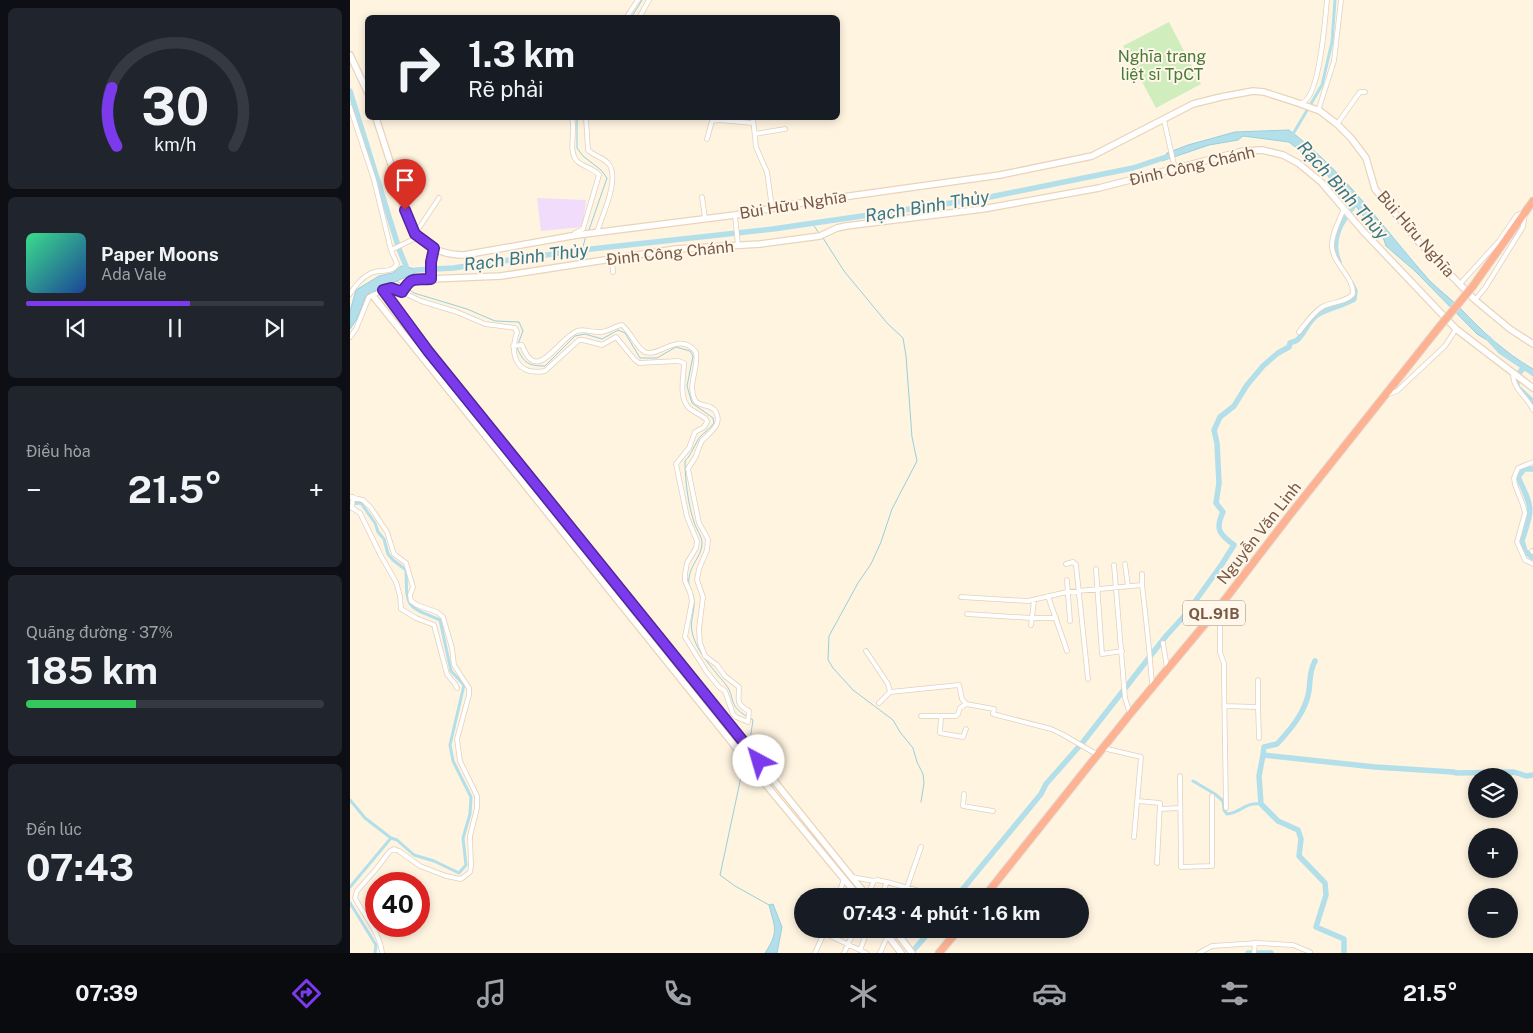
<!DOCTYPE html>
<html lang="vi">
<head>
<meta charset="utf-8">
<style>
  :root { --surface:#171b24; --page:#20242c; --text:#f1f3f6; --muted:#9ea1a6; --line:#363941; --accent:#7c3aed }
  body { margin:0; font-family:"Public Sans",sans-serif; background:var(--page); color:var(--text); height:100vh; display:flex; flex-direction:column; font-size:19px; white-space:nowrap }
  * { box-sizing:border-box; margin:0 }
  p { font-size:16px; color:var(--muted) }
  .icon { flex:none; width:28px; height:28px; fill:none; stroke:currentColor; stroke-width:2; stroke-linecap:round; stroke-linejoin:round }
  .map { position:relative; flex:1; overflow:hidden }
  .details { display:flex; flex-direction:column; gap:8px; padding:8px; background:#0d0f14; width:350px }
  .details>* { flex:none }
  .top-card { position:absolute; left:15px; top:15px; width:475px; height:105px; border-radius:8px; box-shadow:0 2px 8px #0003; background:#171b24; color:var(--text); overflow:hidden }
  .buttons { position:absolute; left:1118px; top:768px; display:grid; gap:10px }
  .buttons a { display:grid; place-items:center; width:50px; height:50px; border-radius:50%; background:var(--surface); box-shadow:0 2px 8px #0003; font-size:25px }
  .speed { position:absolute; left:15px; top:872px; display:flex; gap:10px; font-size:25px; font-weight:700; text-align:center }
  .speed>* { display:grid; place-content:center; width:65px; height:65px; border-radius:50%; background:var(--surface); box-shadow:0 2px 8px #0003; line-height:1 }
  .speed .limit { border:8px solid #d22; background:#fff; color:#111 }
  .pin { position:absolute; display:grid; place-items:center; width:42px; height:42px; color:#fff; margin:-51px -21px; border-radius:50% 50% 50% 0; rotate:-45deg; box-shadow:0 0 5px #0007 }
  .pin .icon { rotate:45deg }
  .me { position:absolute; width:55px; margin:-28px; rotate:321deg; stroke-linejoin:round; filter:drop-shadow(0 0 4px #0008) }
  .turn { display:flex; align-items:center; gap:18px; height:105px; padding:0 20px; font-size:22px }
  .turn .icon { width:65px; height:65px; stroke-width:2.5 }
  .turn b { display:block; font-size:35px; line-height:42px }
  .big { font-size:38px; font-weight:700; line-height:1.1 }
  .details .card { flex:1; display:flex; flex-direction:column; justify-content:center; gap:8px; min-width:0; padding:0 18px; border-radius:8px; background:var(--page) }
  .details .dial { align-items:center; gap:0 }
  .dial svg { height:130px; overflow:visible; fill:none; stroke:var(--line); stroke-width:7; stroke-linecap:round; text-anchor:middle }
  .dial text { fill:var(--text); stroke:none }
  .song { display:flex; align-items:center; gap:15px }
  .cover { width:60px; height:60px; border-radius:8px; background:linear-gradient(135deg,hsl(150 70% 55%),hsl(220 70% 35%)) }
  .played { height:5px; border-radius:2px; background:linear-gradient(90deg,var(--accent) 55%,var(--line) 55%) }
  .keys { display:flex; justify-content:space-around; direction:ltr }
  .heat { display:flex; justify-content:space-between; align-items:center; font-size:28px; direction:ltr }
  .charge { height:8px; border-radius:4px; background:linear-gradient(90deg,#34c759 37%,var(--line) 0) }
  .trip { position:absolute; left:444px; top:888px; width:295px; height:50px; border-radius:25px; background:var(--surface); box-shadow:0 2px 8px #0003; font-weight:700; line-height:50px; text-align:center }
  .tabs { display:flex; height:80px; justify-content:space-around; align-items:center; background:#090b0e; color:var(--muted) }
  .tabs .icon { width:35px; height:35px }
  .tabs .active { color:var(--accent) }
  .tabs b { font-size:22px; color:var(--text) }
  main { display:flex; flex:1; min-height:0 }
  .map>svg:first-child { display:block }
  .education { fill:#f1ddfb }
  .green { fill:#cfedbd }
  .water { fill:#b3dfea; stroke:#98cfdd }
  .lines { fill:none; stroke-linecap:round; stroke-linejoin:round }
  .stream { stroke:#98cfdd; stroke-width:1 }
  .canal { stroke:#b3dfea; stroke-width:3 }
  .river { stroke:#b3dfea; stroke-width:5.5 }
  .street-casing { stroke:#e3d0bb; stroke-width:5.5 }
  .secondary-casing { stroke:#ebd3ba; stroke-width:8 }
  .highway-casing { stroke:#e1dad6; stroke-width:9 }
  .street { stroke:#fff; stroke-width:4 }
  .secondary { stroke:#fff; stroke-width:5.5 }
  .highway { stroke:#ffb291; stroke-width:7 }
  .highway-bridge-casing { stroke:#e1dad6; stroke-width:9; stroke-linecap:butt }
  .highway-bridge { stroke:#ffb291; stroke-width:7 }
  .route-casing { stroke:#51269a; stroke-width:12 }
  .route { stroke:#7c3aed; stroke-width:9 }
  .labels { text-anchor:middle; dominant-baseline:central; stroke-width:4; stroke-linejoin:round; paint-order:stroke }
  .shield { fill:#fff7e9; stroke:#a08876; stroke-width:1 }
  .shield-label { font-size:15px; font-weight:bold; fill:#785945 }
  .park-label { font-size:16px; fill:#497939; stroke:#fff7e9 }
  .street-label { font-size:16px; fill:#785945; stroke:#fff7e9 }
  .water-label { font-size:18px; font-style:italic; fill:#3a7787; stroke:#fff7e9 }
</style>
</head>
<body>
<main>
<section class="details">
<div class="card dial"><svg viewBox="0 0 100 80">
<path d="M14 69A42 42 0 1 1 86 69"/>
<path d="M14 69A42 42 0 0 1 11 33" stroke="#7c3aed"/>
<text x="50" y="56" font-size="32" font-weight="700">30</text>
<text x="50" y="72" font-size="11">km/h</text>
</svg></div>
<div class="card">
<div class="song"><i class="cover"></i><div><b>Paper Moons</b><p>Ada Vale</p></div></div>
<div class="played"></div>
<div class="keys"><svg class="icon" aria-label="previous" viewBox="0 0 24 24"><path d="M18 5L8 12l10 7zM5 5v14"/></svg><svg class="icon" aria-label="pause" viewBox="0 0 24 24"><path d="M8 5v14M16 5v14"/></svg><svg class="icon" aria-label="next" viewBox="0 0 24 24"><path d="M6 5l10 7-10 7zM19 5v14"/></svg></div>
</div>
<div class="card"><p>Điều hòa</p>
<div class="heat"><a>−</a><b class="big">21.5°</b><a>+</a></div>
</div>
<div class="card"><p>Quãng đường · 37%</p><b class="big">185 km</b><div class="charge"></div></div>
<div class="card"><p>Đến lúc</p><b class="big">07:43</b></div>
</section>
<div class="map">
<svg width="1183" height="953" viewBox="0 0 1183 953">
  <rect width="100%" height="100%" fill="#fff4e0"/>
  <path class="education" d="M187 198 236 200 233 227 191 231Z"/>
  <path class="green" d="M819 22 851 84 806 108 773 46Z"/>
  <path class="water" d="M939 130C994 171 1034 229 1079 280 1089 290 1100 298 1110 308 1133 332 1154 352 1183 369V376L1147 346 1127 334 1065 271 1036 246 1033 237 1021 227 1006 206 988 189 967 162 954 154 939 142 893 136 888 140 859 145 812 161 817 153 838 145 885 132Z
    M51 266 71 270 16 295 7 319 0 329V311L6 290 29 276 43 273Z
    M423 904 432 927 427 953H415C429 932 425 928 419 905Z"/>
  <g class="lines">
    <path class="stream" d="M281 18 292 0
      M227 118V148L233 156 251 170 257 178 239 230
      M462 223 469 233
      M473 238 494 271 537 323 553 338 556 356 562 437 567 461 542 509 531 542 521 564 508 583 479 636 478 660 483 668 503 690 543 720 550 732 563 748 567 762 573 774 574 783 571 802
      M232 250 236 236
      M47 281 64 293 117 309 145 321 169 322 173 331 168 344
      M167 348C174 363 178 366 195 366L225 336 235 334 252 339 268 330 275 333 290 358H307L326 347 340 351 343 356 337 386 342 403 363 418 364 423C360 429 354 432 350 437 344 445 342 454 335 461 335 480 338 504 344 522 346 529 352 536 352 543 352 559 336 566 339 587
      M341 590C349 605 339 618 342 632 347 654 363 668 376 685 386 698 377 704 396 716
      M399 747 403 720 400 718
      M394 763 370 875 385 886 419 905"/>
    <path class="canal" d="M943 134 972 85 982 42 985 0
      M0 504 11 503 25 523 28 532 34 539 38 554 43 560 56 570C57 609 55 605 90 620L101 671 114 685 100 745 103 761 121 797 120 814 113 838 116 865 109 873 84 861 64 855 47 840 41 838 15 818 0 800
      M843 781 865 794 873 801 874 810 877 814C891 813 894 802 911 804
      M0 887 41 838
      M0 903 26 945 25 953"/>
    <path class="river" d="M0 91 49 249 56 266V271
      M989 262C979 240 992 220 1006 203
      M66 270 103 268 232 250 423 229 635 198 783 168 819 156
      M1139 339 1151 352 1183 373
      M1174 367 1167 376V387L1181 400 1183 406
      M1183 469H1174L1168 477C1183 510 1183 506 1172 541L1175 551 1183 558
      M913 755 914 747 927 744C939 731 952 716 957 699 962 685 957 676 965 661
      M607 896 691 794 696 784 733 742 816 636 836 614 872 564 884 545C869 534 865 529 873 512L866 503 869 483 867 443 864 430 870 417 884 406 897 385 913 366 928 353 939 347 940 343C942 342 945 342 947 340 954 335 957 322 967 315 979 308 992 306 1004 299L1005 291 1001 283
      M561 953 582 929
      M898 953H921
      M994 953V939L966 927 976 895 975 883 949 856 951 839 948 830 928 821 911 804 909 776 913 755 1025 767 1103 772 1107 773 1164 772 1176 776 1183 775"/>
    <g class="street-casing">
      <path id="street" d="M276 18 288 0
        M289 18 299 0
        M951 103C970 100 975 18 977 0
        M0 107 24 180 41 250
        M970 111 969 108 984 61 991 0
        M222 118C226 130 218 149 226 160 232 167 244 168 249 175L233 229 225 233
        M236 118 238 150C244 156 252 157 258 163 271 177 252 216 247 232
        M403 118 406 147 417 172 422 208
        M369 120 403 123
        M814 120 825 169
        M987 124 1010 92H1015
        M405 134 435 129
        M357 139 362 121 369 120 370 118
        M352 197 355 218
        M385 215 388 245
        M65 234 89 198
        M262 259 263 272
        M81 276V262L84 248
        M1110 284 1149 241 1167 215 1175 213 1173 227 1135 288 1125 300
        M52 292 71 301 107 312 135 324 165 328 167 332C159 356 167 376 195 371L229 340H233L252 345 266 337 284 359 289 363 328 361 334 363C334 376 328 397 339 408 344 412 351 415 356 419L357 422 354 427 345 432 339 448 326 464 337 517 347 541 346 548 337 563 335 574V581L340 592 342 601 335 637 356 671 369 687 375 691 383 714 386 717 398 722 399 711C385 703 389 701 389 687L375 676 367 665 355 656 350 643 349 629 353 597 347 580 349 569 357 550 358 539 349 523 338 469C340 464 344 461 346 456 348 451 349 446 352 441 358 433 373 426 366 412 362 403 347 408 344 398 338 383 349 367 346 352 329 330 309 358 295 352 288 350 280 331 272 325 264 326 258 332 250 332 242 333 235 328 227 331 207 339 187 386 172 345L163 346
        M0 294C6 285 11 278 21 273 30 269 42 274 47 264L41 250 68 237
        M949 332C956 323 964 311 974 306 983 302 997 302 1003 294 1004 277 983 264 982 247 981 234 990 220 994 208
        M0 337 6 329 19 297 38 288 52 292 57 284
        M1163 374C1163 390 1177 396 1183 410
        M1036 395 1047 391 1095 346 1106 329
        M1183 462 1168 468 1164 478 1165 485 1173 505 1175 513 1167 542 1175 560 1183 564
        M0 497 13 500 21 508 37 532 44 554 56 563 63 587 60 595 61 601 67 605 87 612 93 617 102 648 104 665 119 688V695L107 739 110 761 127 796V808L120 836 121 866 120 872 111 879 96 876 70 866 49 851 44 849 40 851 27 868 7 891 5 898C14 915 30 933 32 953
        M3 497 2 508 10 513 31 556 46 582 50 596 51 609 66 618 84 625 97 674 105 684 107 688
        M1182 551 1183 552
        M716 564 723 562 726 565 738 679
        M775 564 778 586
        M764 565 775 698 780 714
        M746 569 752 654 772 651
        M792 574V585
        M717 580 720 621
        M698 596 717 651
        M611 597 678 601 717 592 792 585C796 619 800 652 802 686
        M870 608V652L874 664V679L876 808
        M617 614 682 618 684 600
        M681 625 682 618H706
        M813 643 817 668
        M516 651 538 684 540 692 609 685 612 699 616 704 644 709 643 714 701 729 712 734 748 755
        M908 680V707
        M529 703 540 692
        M874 706 908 707 909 738
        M571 716H606L608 714 610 708 616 704
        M591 716 590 733 613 737 616 729
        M753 748 791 757 784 837
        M830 776 831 867 862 866V796
        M614 794 613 806 643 811
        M788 801 810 803 807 863
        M810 809 830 808
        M502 877 524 881 517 896
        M524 881 527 880 537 882
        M488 896 494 879
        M531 896 537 882 587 896
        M554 896 571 847
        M475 929 474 933 516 953
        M510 950 518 929
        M465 953 474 933
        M494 953 505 929
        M530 953 538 935
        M849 953 862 946 907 943 943 945 960 952
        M904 953 905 943"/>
    </g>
    <g class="secondary-casing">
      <path id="secondary" d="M0 55 18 93
        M26 118C33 140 40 161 47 184 52 198 57 227 68 237 80 249 97 255 114 255L227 235 385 215 457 202 650 175 742 156 843 104 871 97 903 91 914 92 948 103 970 111 987 124 1001 138 1016 158 1025 189 1066 239 1125 300 1160 329 1183 344
        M472 235 487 228 496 226 633 209 749 188 893 151 912 150 933 155 948 163 971 182 1012 230 1106 329 1183 388
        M81 276V279L151 276 326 249 410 244 470 236
        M57 284 66 278 81 279
        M33 290 78 351 517 896
        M23 296 412 780 508 896
        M533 929 551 953
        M544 929 562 953"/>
    </g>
    <g class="highway-casing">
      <path id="highway" d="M1123 286 1183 201
        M635 896 780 714 870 606 939 516 1090 326
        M589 953 609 929"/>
    </g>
    <use href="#street" class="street"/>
    <use href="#secondary" class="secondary"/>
    <use href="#highway" class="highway"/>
    <g class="highway-bridge-casing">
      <path id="highway-bridge" d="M1090 326 1123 286"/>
    </g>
    <use href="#highway-bridge" class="highway-bridge"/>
  </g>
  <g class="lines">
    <g class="route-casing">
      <path id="route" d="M55 210 65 234 84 248 81 262V279C64 280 62 276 52 292L41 288 33 290 78 351 409 761"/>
    </g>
    <use href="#route" class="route"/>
  </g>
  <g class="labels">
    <rect class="shield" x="833" y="600.5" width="62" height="25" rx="4"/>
    <g class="shield-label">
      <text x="864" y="613">QL.91B</text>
    </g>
    <g class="park-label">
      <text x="812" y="56">Nghĩa trang<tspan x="812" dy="18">liệt sĩ TpCT</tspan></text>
    </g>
    <g class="street-label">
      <text transform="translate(842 166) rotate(-13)">Đinh Công Chánh</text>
      <text transform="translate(443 205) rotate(-9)">Bùi Hữu Nghĩa</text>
      <text transform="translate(1066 234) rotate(49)">Bùi Hữu Nghĩa</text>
      <text transform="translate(320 253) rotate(-6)">Đinh Công Chánh</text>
      <text transform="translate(909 533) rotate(-52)">Nguyễn Văn Linh</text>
    </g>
    <g class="water-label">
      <text transform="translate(993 190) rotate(48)">Rạch Bình Thủy</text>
      <text transform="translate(577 206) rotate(-9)">Rạch Bình Thủy</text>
      <text transform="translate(176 257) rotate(-7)">Rạch Bình Thủy</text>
    </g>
  </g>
</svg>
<div class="buttons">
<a><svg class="icon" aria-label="layers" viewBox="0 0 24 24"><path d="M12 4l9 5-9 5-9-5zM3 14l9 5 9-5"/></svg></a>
<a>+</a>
<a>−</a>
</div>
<div class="speed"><div class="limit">40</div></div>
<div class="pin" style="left:55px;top:210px;background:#d93025"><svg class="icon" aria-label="arrive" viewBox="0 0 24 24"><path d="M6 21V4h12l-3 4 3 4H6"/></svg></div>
<svg class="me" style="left:409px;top:761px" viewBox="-20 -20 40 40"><circle r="19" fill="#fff"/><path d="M0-13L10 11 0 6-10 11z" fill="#7c3aed"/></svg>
<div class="trip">07:43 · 4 phút · 1.6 km</div>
<div class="top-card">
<div class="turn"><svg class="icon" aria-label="right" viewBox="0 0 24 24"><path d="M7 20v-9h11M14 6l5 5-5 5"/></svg><div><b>1.3 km</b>Rẽ phải</div></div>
</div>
</div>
</main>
<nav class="tabs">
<b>07:39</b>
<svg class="icon active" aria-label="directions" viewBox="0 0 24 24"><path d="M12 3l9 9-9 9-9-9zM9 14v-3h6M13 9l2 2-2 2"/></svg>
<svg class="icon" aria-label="music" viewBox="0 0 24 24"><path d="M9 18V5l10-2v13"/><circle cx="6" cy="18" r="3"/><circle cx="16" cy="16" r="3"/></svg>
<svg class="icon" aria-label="phone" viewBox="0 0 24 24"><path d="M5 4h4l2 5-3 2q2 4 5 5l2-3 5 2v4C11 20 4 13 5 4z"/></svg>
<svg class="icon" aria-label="climate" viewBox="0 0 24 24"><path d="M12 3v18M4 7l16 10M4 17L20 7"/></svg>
<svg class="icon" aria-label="car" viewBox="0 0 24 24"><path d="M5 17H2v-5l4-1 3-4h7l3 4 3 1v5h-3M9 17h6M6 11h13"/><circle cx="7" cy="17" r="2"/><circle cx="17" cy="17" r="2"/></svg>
<svg class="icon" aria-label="filters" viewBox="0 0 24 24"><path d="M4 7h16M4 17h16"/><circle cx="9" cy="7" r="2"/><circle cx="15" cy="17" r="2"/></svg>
<b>21.5°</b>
</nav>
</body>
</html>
